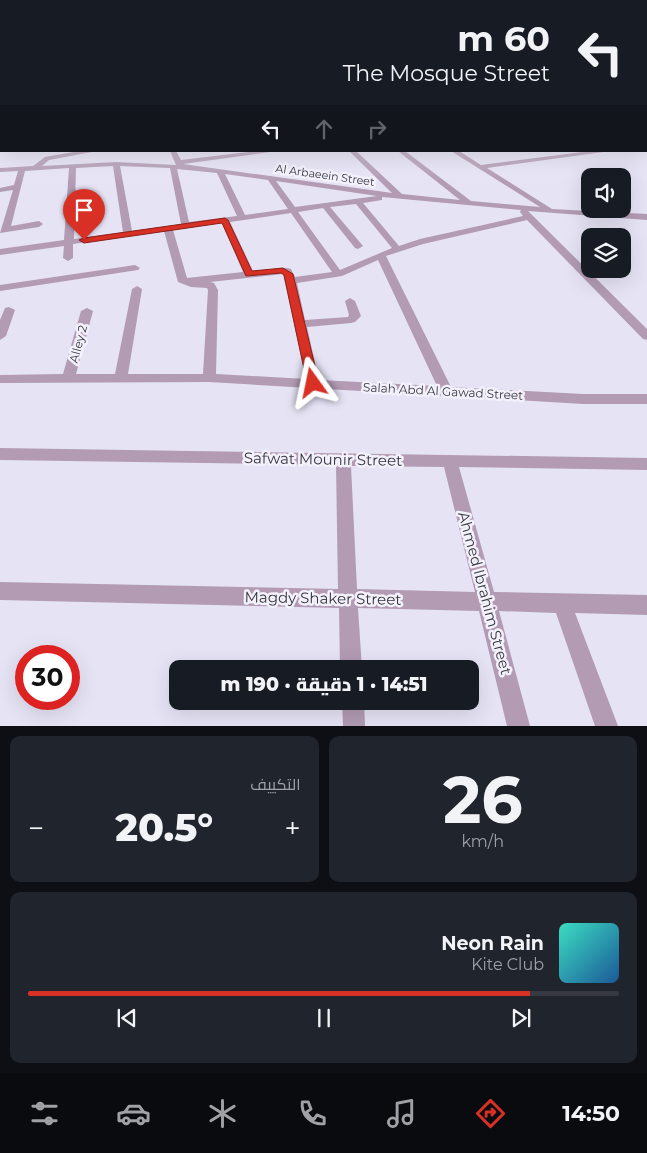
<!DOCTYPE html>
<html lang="ar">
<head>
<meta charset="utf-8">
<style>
  :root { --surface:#171b24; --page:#20242c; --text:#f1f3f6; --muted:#9ea1a6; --line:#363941; --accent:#d93025 }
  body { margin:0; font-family:Montserrat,Cairo,sans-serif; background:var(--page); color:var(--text); direction:rtl; height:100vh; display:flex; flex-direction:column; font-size:19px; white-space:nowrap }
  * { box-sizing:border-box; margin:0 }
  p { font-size:16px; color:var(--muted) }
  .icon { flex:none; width:28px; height:28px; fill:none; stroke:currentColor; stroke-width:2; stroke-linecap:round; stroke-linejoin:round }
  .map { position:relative; height:726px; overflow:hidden; direction:ltr }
  .panel { display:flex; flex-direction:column; gap:10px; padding:10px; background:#0d0f14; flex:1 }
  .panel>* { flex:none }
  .hud { position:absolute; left:0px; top:0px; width:648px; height:152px; box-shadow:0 5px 20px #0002; direction:rtl; background:#171b24; color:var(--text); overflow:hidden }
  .buttons { position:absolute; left:581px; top:168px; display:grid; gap:10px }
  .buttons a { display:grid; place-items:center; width:50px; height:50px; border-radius:10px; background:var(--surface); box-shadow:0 5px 20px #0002; font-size:25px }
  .speed { position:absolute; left:15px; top:645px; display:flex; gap:10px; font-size:25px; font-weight:700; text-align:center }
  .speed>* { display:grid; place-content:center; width:65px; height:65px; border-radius:50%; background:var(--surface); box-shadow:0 5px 20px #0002; line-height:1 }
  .speed .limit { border:8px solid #d22; background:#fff; color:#111 }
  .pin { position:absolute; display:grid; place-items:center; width:42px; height:42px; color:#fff; margin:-51px -21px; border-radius:50% 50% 50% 0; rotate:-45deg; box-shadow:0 0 5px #0007 }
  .pin .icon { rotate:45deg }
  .me { position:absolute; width:55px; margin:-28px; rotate:348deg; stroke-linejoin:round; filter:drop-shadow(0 0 4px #0008) }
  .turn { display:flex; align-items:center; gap:18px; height:105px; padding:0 15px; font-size:22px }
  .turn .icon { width:65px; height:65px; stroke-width:2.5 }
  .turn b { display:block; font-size:35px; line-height:42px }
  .lanes { display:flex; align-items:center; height:48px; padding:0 15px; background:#0003; justify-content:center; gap:25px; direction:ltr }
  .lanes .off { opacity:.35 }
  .big { font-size:38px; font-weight:800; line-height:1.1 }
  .panel .card { flex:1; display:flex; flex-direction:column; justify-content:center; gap:8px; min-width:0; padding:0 18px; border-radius:10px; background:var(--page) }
  .panel .dial { align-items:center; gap:0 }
  .dial b { font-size:65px; line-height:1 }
  .song { display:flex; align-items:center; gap:15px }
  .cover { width:60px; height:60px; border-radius:8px; background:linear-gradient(135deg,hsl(170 70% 55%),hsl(210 70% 35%)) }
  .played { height:5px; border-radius:2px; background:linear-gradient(90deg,var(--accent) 85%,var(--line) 85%) }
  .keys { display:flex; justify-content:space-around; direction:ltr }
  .heat { display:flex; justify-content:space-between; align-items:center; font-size:28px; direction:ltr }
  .panel .tiles { flex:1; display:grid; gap:10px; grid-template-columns:1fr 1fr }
  .card:last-child { grid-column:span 2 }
  .trip { position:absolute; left:169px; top:660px; width:310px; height:50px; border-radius:10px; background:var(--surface); box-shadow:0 5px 20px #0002; font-weight:800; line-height:50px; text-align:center; direction:rtl }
  .dock { display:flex; height:80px; justify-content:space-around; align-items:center; background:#090b0e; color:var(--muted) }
  .dock .icon { width:35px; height:35px }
  .dock .on { color:var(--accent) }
  .dock b { font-size:22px; color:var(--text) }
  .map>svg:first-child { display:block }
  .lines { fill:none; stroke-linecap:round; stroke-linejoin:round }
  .minor { fill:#b29bb3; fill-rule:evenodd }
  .route { fill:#d93025; stroke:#8d1f18 }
  .labels { text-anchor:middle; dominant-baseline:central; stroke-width:5; stroke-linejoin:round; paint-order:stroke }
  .far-street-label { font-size:11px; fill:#37363d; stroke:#f3f1fc }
  .street-label { font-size:12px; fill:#37363d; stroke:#f3f1fc }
  .near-street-label { font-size:15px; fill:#37363d; stroke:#f3f1fc }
</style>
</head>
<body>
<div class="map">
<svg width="647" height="726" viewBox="0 0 647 726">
  <rect width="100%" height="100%" fill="#e6e3f5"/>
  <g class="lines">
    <path class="minor" d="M0 84H1V86H0Z
      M0 93H1V95H0Z
      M0 102 1 103V105L0 106Z
      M1 113V117L0 118V114Z
      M0 127H1V131H0Z
      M646 132H647V137H646Z
      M0 141H1V145H0Z
      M646 144H647V148H646Z
      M79 151H97L49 160 42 166 116 162 176 165 170 151H176L181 160 256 151H278L183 164 392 193 349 151H356L402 194 460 200 398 151H405L471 201 540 207 451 151H459L481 165 590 151H611L487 168 552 209 647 214V220L528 211 647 329V340L643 339 527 220 423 244 386 256 451 387 583 394H647V404H583L209 382 0 383V375L63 374 81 311 87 308 93 311 76 374H115L132 289 137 286 142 289 128 374H203L208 290 207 288 191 287 178 282 164 231 73 244V258L68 261 63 258 64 246 0 255V249L64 240 69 168 25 171 11 226 39 221 43 224 39 227 0 233 13 190 0 192V188L14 185 18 171 0 172V168L33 166 45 157ZM113 166 123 232 74 239 76 168ZM120 166 170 168 181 224 132 231ZM177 169 217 173 237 216 189 222ZM225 174 268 180 288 209 245 215ZM276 181 377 196 295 207ZM382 197 521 210 520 212 523 216 420 239 399 246 363 203 382 200ZM356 204 392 248 340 270 298 212 323 208 355 248 358 249 363 246 330 207ZM291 213 332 272 295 277 291 269 287 268 253 271 230 222ZM222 223 243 272 187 278 173 230ZM378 260 437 386 319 380 307 327 351 323 355 322 361 316 355 301 350 298 345 301 349 315 348 317 305 320 297 283 342 276ZM283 274 306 379 216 374 218 290 214 283 210 282Z
      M135 265 140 268 138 270 0 291V285Z
      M9 307 15 310 6 336 0 340V320L5 308Z
      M0 448 647 458V470L459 467 494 592 647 595V615L575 613 618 726H595L556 613 499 611 530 726H507L479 611 358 608 362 669H340L339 608 0 600V582L338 589 336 465 0 460ZM351 466 444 467 475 592 357 589Z
      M342 701H364L365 726H343Z"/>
  </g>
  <linearGradient id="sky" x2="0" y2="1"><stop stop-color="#73b2e1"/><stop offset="0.44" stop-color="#f4f2fa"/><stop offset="1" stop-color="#f4f2fa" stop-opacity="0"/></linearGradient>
  <rect width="647" height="183" fill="url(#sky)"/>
  <path class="route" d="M225 218 228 220 252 271 283 268 293 274 319 383 318 386 313 387 307 383 284 275 281 273 246 276 222 223 84 243 79 240 84 238Z"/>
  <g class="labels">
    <g class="far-street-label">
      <text transform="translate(325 175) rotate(8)">Al Arbaeein Street</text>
    </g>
    <g class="street-label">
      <text transform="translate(78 344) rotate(-75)">Alley 2</text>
      <text transform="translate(443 391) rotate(3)">Salah Abd Al Gawad Street</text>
    </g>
    <g class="near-street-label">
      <text transform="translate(323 459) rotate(1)">Safwat Mounir Street</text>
      <text transform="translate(485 593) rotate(75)">Ahmed Ibrahim Street</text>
      <text transform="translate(323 598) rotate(1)">Magdy Shaker Street</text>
    </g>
  </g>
</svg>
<div class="buttons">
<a><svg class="icon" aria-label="sound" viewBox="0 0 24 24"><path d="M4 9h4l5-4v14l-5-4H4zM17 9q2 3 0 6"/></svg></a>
<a><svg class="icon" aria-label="layers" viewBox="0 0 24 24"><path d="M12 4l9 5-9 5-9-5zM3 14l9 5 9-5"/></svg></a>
</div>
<div class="speed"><div class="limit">30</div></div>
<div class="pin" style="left:84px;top:240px;background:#d93025"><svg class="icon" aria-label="arrive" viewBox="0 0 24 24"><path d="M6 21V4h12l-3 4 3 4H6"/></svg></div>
<svg class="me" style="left:313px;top:383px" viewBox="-20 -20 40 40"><path d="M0-17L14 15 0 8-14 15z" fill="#d93025" stroke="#fff" stroke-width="4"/></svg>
<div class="trip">14:51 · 1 دقيقة · 190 m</div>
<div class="hud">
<div class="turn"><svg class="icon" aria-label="left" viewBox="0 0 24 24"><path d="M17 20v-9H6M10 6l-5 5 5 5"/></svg><div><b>60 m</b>The Mosque Street</div></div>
<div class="lanes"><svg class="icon" aria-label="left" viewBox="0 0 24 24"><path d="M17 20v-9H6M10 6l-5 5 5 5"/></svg><svg class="icon off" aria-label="ahead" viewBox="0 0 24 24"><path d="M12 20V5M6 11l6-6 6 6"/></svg><svg class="icon off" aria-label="right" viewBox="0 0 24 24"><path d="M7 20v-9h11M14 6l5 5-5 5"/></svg></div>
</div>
</div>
<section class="panel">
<div class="tiles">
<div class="card dial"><b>26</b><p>km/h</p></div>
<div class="card"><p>التكييف</p>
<div class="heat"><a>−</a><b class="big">20.5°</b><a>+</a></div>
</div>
<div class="card">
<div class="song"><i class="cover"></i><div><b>Neon Rain</b><p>Kite Club</p></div></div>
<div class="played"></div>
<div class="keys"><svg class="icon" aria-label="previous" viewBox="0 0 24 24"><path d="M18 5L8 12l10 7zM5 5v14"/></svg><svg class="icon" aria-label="pause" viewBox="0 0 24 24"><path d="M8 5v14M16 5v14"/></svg><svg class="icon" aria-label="next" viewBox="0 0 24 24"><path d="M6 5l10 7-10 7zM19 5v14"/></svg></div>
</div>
</div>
</section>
<nav class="dock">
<b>14:50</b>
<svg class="icon on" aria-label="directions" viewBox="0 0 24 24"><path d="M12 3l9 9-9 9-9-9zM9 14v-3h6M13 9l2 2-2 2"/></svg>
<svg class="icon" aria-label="music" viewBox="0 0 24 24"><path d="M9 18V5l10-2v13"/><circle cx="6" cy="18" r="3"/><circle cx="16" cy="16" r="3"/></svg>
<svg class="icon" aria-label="phone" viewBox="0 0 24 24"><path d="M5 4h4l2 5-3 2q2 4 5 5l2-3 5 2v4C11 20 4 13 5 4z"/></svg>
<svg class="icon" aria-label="climate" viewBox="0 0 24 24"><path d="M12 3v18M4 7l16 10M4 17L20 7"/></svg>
<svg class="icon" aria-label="car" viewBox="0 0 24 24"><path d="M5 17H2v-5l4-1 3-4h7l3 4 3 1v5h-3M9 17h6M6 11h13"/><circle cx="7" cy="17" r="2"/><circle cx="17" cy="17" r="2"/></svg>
<svg class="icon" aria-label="filters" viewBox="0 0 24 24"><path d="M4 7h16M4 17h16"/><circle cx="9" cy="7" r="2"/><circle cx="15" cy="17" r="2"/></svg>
</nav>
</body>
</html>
